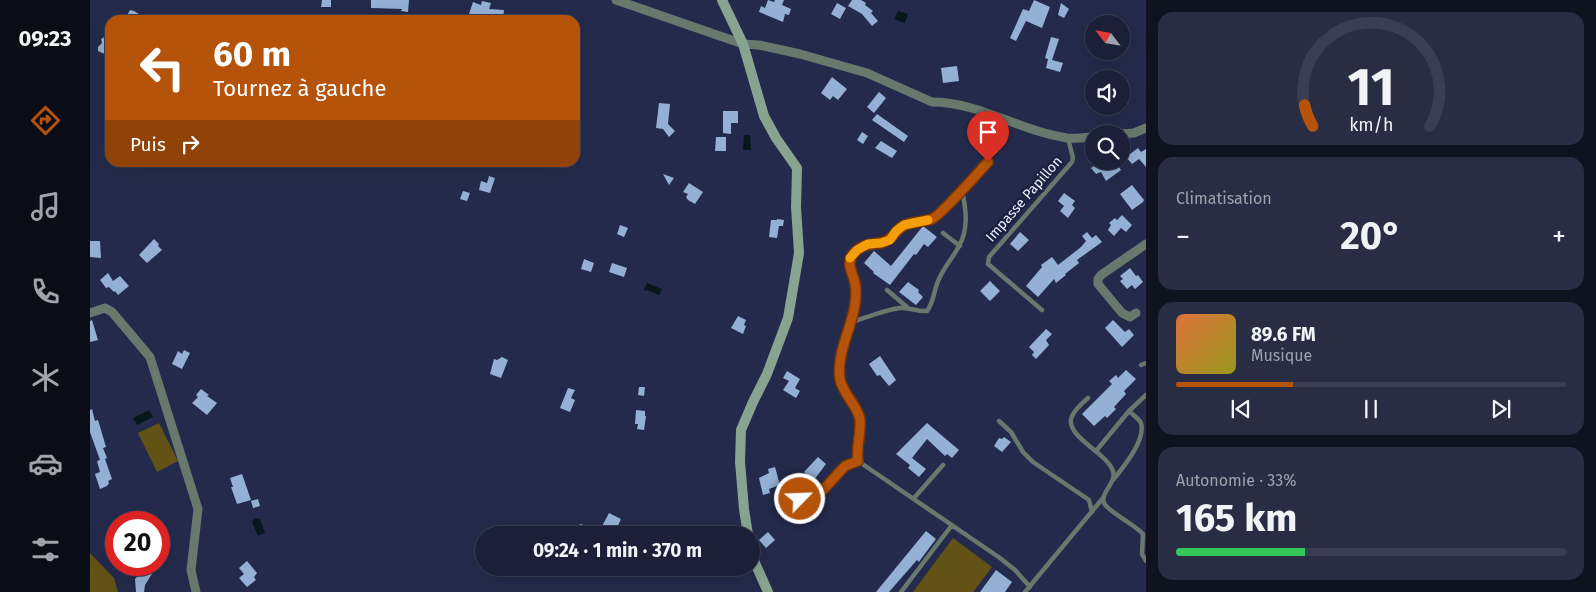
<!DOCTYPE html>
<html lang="fr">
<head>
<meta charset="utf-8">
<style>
  :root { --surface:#1b2038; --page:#282d43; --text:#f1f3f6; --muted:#a0a3ae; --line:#393e53; --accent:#b45309 }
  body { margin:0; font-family:"Fira Sans",sans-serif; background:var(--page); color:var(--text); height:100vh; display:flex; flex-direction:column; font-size:19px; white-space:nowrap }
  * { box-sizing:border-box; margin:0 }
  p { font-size:16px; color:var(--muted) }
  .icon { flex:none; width:28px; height:28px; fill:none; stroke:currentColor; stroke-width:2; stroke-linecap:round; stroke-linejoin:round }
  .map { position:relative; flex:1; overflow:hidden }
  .panel { display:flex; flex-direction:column; gap:12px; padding:12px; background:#0f121f; width:450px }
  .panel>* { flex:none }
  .hud { position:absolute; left:15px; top:15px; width:475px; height:152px; border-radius:15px; box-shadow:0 5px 20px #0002,0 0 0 1px var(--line); background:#b45309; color:#fff; overflow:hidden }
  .needle { width:32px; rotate:301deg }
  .controls { position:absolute; left:995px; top:15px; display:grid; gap:10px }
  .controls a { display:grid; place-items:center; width:45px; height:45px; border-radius:50%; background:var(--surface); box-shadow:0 5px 20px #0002,0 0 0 1px var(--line); font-size:25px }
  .speed { position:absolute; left:15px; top:511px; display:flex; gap:10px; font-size:25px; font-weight:700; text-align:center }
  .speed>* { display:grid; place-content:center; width:65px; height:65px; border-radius:50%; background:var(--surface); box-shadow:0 5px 20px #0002,0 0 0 1px var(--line); line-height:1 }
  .speed .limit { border:8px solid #d22; background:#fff; color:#111 }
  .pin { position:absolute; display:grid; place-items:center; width:42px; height:42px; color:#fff; margin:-51px -21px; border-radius:50% 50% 50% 0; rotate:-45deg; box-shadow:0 0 5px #0007 }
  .pin .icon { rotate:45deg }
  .me { position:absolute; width:55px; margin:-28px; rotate:66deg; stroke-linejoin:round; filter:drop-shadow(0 0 4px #0008) }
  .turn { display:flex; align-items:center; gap:18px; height:105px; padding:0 25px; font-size:22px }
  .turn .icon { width:65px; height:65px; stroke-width:2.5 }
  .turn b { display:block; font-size:35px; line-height:42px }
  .then { display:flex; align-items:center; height:48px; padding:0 25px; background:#0003; gap:10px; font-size:19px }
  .big { font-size:38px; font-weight:700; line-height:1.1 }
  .panel .widget { flex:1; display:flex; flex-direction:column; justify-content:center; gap:8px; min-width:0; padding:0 18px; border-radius:15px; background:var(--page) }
  .panel .dial { align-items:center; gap:0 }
  .dial svg { height:130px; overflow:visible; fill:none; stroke:var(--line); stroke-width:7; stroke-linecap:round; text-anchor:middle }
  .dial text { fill:var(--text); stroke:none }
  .song { display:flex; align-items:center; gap:15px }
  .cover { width:60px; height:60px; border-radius:8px; background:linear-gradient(135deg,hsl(20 70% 55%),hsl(60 70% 35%)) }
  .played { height:5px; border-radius:2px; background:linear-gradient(90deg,var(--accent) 30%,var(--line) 30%) }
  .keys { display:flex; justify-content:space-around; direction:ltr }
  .heat { display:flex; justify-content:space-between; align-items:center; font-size:28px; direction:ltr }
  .charge { height:8px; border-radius:4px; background:linear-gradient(90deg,#34c759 33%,var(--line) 0) }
  .trip { position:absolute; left:385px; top:526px; width:285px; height:50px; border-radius:25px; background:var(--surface); box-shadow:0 5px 20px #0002,0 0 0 1px var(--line); font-weight:700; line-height:50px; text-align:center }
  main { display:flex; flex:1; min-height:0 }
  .tabs { display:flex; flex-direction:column; width:90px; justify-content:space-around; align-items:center; background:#0b0d16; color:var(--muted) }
  .tabs .icon { width:35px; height:35px }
  .tabs .selected { color:var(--accent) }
  .tabs b { font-size:22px; color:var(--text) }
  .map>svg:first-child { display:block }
  .green { fill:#625215 }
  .water { fill:#06181c }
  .building { fill:#94b0d4 }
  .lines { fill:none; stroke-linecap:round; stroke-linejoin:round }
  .lane { stroke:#67786c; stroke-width:4.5 }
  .street { stroke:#67786c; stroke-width:9 }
  .secondary { stroke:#88a38f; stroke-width:10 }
  .route-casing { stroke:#753606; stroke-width:12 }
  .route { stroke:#b45309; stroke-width:9 }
  .slow { stroke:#f59e0b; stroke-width:9 }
  .labels { text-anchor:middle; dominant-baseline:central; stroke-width:5; stroke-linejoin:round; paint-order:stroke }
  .street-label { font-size:14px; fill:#e8edff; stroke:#1a2040 }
</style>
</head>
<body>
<main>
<nav class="tabs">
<b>09:23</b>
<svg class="icon selected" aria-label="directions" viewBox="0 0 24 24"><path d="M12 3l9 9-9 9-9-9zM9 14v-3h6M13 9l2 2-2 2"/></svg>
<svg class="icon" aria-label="music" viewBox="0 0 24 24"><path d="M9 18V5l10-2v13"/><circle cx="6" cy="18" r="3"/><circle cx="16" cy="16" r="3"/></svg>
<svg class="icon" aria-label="phone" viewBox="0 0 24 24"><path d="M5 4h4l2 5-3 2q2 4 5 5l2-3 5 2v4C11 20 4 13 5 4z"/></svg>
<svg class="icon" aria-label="climate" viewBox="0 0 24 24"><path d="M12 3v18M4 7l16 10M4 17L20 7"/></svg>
<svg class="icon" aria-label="car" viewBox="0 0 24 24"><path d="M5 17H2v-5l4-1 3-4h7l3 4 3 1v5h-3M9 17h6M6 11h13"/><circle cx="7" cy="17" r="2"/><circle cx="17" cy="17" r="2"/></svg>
<svg class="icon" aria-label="filters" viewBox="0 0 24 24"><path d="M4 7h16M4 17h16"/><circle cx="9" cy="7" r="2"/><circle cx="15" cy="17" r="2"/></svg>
</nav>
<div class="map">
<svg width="1056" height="592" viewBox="0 0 1056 592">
  <rect width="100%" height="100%" fill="#242a4b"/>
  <path class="green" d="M69 423 88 461 67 472 48 433Z
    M863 538 902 567 883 592H823Z
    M0 553 24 578 28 592H0Z"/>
  <path class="water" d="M808 11 818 14 815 23 804 19Z
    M654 135H660L661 150H653Z
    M557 283 572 289 569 295 557 290 556 291 554 290Z
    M59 410 63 417 47 425 43 418Z
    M165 518 170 519 175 533 168 536 162 522Z"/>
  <path class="building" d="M232 0H241V7H231Z
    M281 0H319L318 12 311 11 312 9 281 8Z
    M678 0 684 2 685 0H694L692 5 701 9 699 15 695 14 693 22 669 12 671 6 675 8Z
    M762 0H771L776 3 775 5 783 11 781 13 788 21 782 26 772 14 758 6Z
    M944 0 960 7 952 28 936 21 926 41 920 38 933 9 939 11Z
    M392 1 401 3 399 9 414 10 413 20H377L383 2 391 5Z
    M747 3 756 8 750 19 741 14Z
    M971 3 979 9 974 18 968 15Z
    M40 10 44 11 54 17 48 20H41L36 17Z
    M20 34V49L17 51V55L8 51V47L12 43 11 39Z
    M961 37 969 39 962 60 973 63 970 72 956 68 958 59 955 58Z
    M867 66 869 81 853 83 851 68Z
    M742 77 757 89 748 100 743 96 740 100 731 93Z
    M789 92 796 98 784 113 777 107Z
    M569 103 580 104 578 124 585 131 579 137 573 129 566 128Z
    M633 111H648V123H641V134L633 133Z
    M787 114 818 136 814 142 782 120Z
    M772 132 778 136 773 144 767 140Z
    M626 137H636V151H625Z
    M791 141 807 151 802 158 785 148Z
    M1048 148 1051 152 1056 149V167L1049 159 1042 164 1036 157Z
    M1023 161H1025L1031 170 1016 181 1011 172 1006 174 1001 168 1007 164 1008 165 1012 162 1014 166Z
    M573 174 584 178 579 185Z
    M399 176 405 178 400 193 389 190 391 181 397 183Z
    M599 183 613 192 605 204 598 200 596 197 598 194 593 192Z
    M1042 185 1054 200 1053 202 1042 210 1030 194Z
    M373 191 380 193 377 201 370 199Z
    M974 193 985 201 982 205 985 208 978 218 970 211 974 206 968 201Z
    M1032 215 1042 225 1036 232 1031 228 1024 236 1018 230 1021 225 1019 223 1025 218 1027 220Z
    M687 219 694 220 693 226H689L687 238 679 237 681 220H687Z
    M530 225 538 228 534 237 527 234Z
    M833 226 847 237 838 247 834 244 826 255 824 254 800 285 783 273 784 272 774 263 784 251 801 266Z
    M930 232 939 240 928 251 920 244Z
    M997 232 1002 238 1006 235 1012 242 987 260 989 263 975 274 976 275 966 283 964 279 948 297 936 286 952 267 951 265 962 257 968 265 991 247 996 241 992 236Z
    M64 239 69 244 68 246 72 250 57 263 49 255Z
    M0 241H10L11 258 0 257Z
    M494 259 504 263 501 272 491 269Z
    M522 263 537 268 534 277 519 272Z
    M1040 268 1046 276 1048 275 1053 282 1045 289 1042 285 1037 289 1030 281 1033 279 1030 276Z
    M18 273 23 281 30 276 39 286 28 295 25 291 24 292 19 287 16 288 10 280Z
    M900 281 910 291 900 301 890 291Z
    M818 282 829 290 828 292 833 297 826 305 809 292Z
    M648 316 656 320 654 325 656 326 653 334 641 328Z
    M2 320 8 340 0 342V321Z
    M1023 320 1035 332 1039 329 1044 335 1032 347 1015 328Z
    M956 329 962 334 956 340 959 345 946 359 942 355 944 352 939 347Z
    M94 350 100 353 92 369 82 364 88 351 92 354Z
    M790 356 806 380 799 386 790 375 787 376 779 364Z
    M412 357 418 360 411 378 400 374 404 359 407 360Z
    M1036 370 1046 379 1034 391 1036 394 1024 407 1026 409 1017 418 1015 416 1004 426 992 414 1022 384 1019 381 1026 375 1028 378Z
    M697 371 710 379 705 388 710 391 706 398 693 390 699 381 693 378Z
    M549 387H555L554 396 548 395Z
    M478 388 485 390 481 398 485 400 480 412 470 408Z
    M111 389 119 395 117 396 127 403 117 415 102 403 108 397 106 395Z
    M2 409 5 421 8 420 11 430 16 447 13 448 17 458 15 459 22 479 18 481 19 483 17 486 10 489 5 474 10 472 7 461 10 460 0 432V410Z
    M546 410 555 411V416H556L554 430 547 429 548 424H545Z
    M837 423 869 450 862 458 857 454 855 456 837 439 822 458 836 469 829 477 818 468 820 465 806 454Z
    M914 437 921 442 912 452 904 446 909 438 912 439Z
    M728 457 736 464 724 480 720 478 714 472Z
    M685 467 690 485 679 489 680 493 673 495 669 478 679 473 678 469Z
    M152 474 161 500 147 504 141 487H143L140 478Z
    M168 499 170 506 163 508 161 501Z
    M519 513 531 519 524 535H493L486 531 490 524 510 530Z
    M550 526 560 527V535H550Z
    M836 531 846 539 831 559 829 562 827 560 799 592H786Z
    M678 532 685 540 676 548 669 540Z
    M157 561 167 573 164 577 166 580 157 587 149 578 154 574 149 568Z
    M58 565 65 569 55 585 54 592H46L45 579Z
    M906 570 922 582 915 592H890Z"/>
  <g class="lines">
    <path class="lane" d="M897 162 844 219 814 225 806 231 799 240 791 243 778 244 767 250 760 258 759 265 765 284 764 308 749 365 752 385 771 418 767 451 768 461 910 558 925 570 940 587
      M853 233 870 246
      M797 290 817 307
      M952 310 898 264 899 257 982 162 983 158 978 138
      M761 322C776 318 794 310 810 308 820 307 827 312 837 311 844 302 844 289 849 279 854 267 863 258 869 246 879 228 876 209 872 190
      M1051 365 1056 363
      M998 398C992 403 983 411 981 419 978 438 1017 453 1023 471 1027 483 1010 492 1014 503 1017 511 1044 524 1053 534L1052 554 1056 561
      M909 421 921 432 933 452 943 462 999 500 1002 512
      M1006 451 1039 411 1056 395
      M1024 479C1034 466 1056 440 1051 423 1048 418 1043 415 1039 411
      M824 498 853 465
      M710 499 733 489 755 467 768 461
      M811 592 862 525
      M935 592 1013 498"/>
    <path class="street" d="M526 0 653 44 669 45 710 54 777 73 842 102C889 102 930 131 977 138 985 139 995 137 1004 137
      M1031 134 1044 133 1056 128
      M0 313 15 308 22 312 60 357 108 509 101 570 106 592
      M1046 313 1040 317 1032 313 1008 284V279L1011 275 1056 244"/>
    <path class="secondary" d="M632 0 653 44 674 116 686 138 707 168 706 207 709 253 698 318 677 374 663 402 651 430 650 462 654 509 658 535
      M661 554 678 592"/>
  </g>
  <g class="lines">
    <g class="route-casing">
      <path id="route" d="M710 499 733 490 755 466 768 461C766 447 771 434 770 420 769 407 752 393 750 379 745 347 771 316 765 283 762 271 755 262 765 252 776 241 785 246 796 241 803 238 806 230 813 226 822 221 833 222 842 219 850 216 889 172 898 162"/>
    </g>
    <use href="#route" class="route"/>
    <path class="slow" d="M760 258 767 250 778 244 791 243 800 240 806 231 814 225 838 220"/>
  </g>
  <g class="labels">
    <g class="street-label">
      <text transform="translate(934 199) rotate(-49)">Impasse Papillon</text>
    </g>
  </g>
</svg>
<div class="controls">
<a><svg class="needle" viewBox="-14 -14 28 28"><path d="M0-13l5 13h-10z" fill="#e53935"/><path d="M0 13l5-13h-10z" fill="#a0a3ae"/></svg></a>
<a><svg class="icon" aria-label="sound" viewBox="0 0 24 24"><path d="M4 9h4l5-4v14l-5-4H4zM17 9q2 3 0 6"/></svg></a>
<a><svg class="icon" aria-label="search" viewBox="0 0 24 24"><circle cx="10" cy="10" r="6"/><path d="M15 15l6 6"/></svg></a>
</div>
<div class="speed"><div class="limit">20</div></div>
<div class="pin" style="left:898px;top:162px;background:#d93025"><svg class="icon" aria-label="arrive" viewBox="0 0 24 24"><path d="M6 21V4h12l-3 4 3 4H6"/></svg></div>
<svg class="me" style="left:710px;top:499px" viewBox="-20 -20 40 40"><circle r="17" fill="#b45309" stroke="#fff" stroke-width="3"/><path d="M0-11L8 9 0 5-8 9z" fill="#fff"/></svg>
<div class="trip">09:24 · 1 min · 370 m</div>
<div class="hud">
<div class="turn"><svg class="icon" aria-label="left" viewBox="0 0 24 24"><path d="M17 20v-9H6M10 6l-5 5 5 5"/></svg><div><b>60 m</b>Tournez à gauche</div></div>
<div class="then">Puis<svg class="icon" aria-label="right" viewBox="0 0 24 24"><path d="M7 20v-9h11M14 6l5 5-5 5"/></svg></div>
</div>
</div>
<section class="panel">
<div class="widget dial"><svg viewBox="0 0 100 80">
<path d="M14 69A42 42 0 1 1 86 69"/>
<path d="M14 69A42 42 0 0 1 9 56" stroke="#b45309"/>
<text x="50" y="56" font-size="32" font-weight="700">11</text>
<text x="50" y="72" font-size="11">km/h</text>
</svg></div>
<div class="widget"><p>Climatisation</p>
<div class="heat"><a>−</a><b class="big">20°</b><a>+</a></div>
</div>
<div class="widget">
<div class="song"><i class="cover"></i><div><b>89.6 FM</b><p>Musique</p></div></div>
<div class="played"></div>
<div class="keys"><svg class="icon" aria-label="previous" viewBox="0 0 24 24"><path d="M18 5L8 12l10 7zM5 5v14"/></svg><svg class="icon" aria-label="pause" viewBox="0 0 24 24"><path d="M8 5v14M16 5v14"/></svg><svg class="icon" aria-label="next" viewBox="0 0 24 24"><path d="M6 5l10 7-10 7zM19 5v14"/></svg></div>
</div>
<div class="widget"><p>Autonomie · 33%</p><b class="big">165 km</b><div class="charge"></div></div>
</section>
</main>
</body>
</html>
